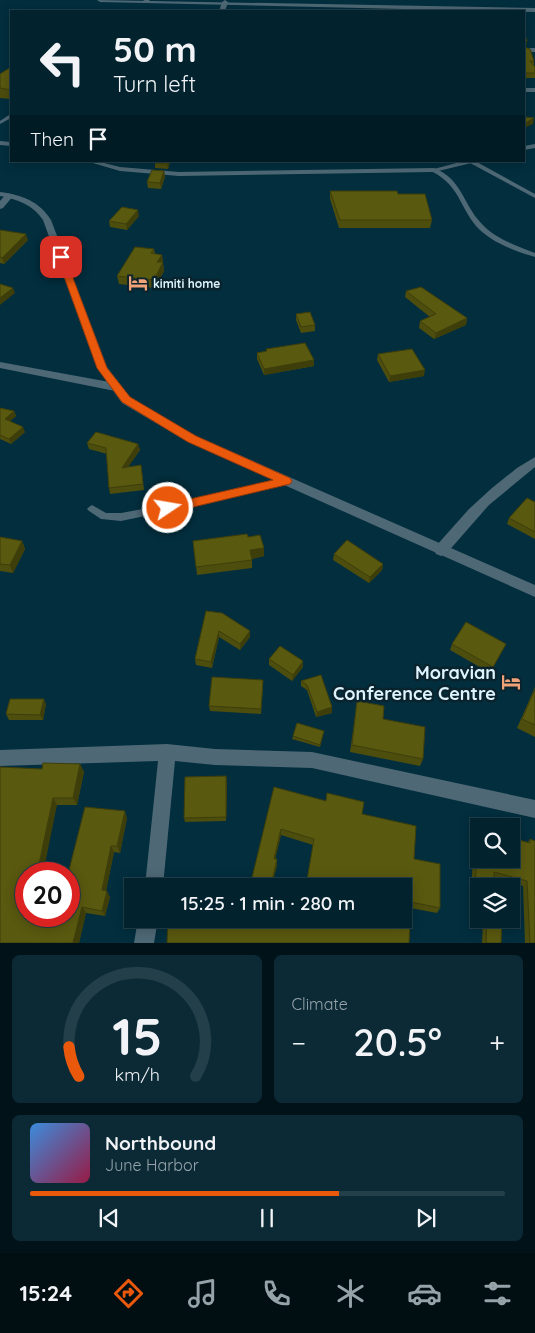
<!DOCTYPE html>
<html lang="en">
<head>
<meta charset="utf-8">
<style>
  :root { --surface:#02222e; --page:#0c2a36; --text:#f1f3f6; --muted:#96a4aa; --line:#233f4a; --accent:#ea580c }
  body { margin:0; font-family:Quicksand,sans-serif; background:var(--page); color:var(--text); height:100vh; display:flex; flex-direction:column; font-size:19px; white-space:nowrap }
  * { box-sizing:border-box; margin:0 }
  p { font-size:16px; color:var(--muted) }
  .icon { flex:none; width:28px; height:28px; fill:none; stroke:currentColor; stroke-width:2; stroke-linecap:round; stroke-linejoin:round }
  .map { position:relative; height:943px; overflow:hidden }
  .sheet { display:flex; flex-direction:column; gap:12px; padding:12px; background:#011319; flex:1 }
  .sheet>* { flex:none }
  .guide { position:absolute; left:10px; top:10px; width:515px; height:152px; border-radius:0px; box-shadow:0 2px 12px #0003,0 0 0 1px var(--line); background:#02222e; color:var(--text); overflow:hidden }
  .controls { position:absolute; left:470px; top:818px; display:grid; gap:10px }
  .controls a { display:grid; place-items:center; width:50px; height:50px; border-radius:0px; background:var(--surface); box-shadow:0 2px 12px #0003,0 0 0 1px var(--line); font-size:25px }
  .speed { position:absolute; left:15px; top:862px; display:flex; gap:10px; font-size:25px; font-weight:700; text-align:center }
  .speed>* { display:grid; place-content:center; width:65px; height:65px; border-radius:50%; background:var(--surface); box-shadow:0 2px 12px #0003,0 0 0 1px var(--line); line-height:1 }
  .speed .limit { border:8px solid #d22; background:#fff; color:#111 }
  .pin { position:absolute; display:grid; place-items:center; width:42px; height:42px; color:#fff; margin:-21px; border-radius:10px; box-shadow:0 2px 8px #0006 }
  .me { position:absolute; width:55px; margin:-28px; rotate:78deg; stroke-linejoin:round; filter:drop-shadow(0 0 4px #0008) }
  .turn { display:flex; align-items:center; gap:18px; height:105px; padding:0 20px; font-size:22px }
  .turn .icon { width:65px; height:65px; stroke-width:2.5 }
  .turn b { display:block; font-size:35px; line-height:42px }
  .then { display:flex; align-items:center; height:48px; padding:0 20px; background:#0003; gap:10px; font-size:19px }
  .big { font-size:38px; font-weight:600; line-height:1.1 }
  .sheet .card { flex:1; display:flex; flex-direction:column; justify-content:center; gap:8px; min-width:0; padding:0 18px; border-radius:8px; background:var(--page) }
  .sheet .dial { align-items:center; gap:0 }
  .dial svg { height:130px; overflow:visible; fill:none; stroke:var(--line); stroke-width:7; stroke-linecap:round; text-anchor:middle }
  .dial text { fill:var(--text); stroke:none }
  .song { display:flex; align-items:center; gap:15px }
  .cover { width:60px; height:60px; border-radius:8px; background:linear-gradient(135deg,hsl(210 70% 55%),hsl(340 70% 35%)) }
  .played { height:5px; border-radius:2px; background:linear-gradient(90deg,var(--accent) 65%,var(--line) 65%) }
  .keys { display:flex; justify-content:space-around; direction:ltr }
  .heat { display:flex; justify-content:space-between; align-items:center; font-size:28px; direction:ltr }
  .sheet .tiles { flex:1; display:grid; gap:12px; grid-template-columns:1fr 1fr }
  .card:last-child { grid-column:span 2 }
  .trip { position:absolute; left:124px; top:878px; width:288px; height:50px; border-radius:0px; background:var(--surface); box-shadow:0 2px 12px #0003,0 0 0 1px var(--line); font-weight:600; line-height:50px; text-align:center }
  .dock { display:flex; height:80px; justify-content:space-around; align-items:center; background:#010e12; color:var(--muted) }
  .dock .icon { width:35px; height:35px }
  .dock .selected { color:var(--accent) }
  .dock b { font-size:22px; color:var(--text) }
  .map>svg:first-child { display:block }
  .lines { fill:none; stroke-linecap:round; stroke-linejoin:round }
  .service { fill:#4e6875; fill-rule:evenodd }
  .minor { fill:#4e6875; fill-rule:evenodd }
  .tertiary { fill:#4e6875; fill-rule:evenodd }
  .wall { fill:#4d4d0e }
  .shaded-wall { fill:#3e3e0b }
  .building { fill:#595910; stroke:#3e3e0b }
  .route { fill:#ea580c; stroke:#983908 }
  .labels { text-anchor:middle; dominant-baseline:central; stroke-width:5; stroke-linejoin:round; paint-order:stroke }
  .far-poi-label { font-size:12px; font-weight:bold; fill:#def4ff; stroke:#0a232d; text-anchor:start }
  .near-poi-label { font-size:18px; font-weight:bold; fill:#def4ff; stroke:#0a232d; text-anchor:end }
</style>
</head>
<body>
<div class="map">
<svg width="535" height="943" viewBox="0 0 535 943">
  <rect width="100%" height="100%" fill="#022e3e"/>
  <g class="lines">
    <path class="service" d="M9 115H11V118L0 124V121Z
      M0 141 11 142V146L0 145Z
      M86 161H96L120 167 179 172 434 168C462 179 463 204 481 223 495 239 516 245 535 253V257C515 251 490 242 476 226 459 205 460 187 433 172L179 176 120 171Z
      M470 161H475L535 194V198L470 163Z
      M286 478 290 481 289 483 208 503 121 521 101 519 89 511 87 509 89 507 92 505 106 513H121L208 497Z"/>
    <path class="minor" d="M143 0H149L150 1 147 3Z
      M225 0 228 2 225 11H219L222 2Z
      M524 48H535V52H524Z
      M524 88H535V92H524Z
      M535 144V148L524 150V146Z
      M464 161H480L434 172 430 170Z
      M7 193 14 195 3 208 0 209V201Z
      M0 362 115 383 121 387 115 391 0 368Z
      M535 457V467L489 505 446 554 441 556 436 554 434 550 436 546 469 509 492 488 517 468Z
      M167 744 215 749 312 752 535 800V818L312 768 215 765 175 761 163 886H145L158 761 0 766V750Z
      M138 919H158L154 943H134Z"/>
    <path class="tertiary" d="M97 0 535 8V12L100 2Z
      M0 192C22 195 39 201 51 220L107 367 130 397 196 436 535 585V597L188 442 122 403 97 368 43 220C33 205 17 199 0 196Z"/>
  </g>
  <path class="wall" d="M524 47 534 61V65L535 67V78H524Z
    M11 67V99L0 98V74Z
    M170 161 168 169 155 168V163Z
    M164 171 165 177 161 189 148 188 147 182Z
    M330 191 398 194 432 220 430 228H339L330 199Z
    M139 216 127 230 110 227 109 221Z
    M0 230 28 240 4 264 0 263Z
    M154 249 155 254 162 255 164 271 155 288 119 284 117 276Z
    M406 291 467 318 466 325 434 339 419 328 420 321 430 317 405 297Z
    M296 314 315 325V331L301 333 296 320Z
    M266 349 314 366 264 375 257 359V353L266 351Z
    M378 354 424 376 389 382 377 360Z
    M0 408 14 411 16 416 10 421 25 432 11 444 0 439Z
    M87 443 138 444 140 450 128 467 142 472 144 490 110 494 109 488 107 454 89 449Z
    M535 502V539L507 524 509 518Z
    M0 537 22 541 25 549 13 573 0 571Z
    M248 537 264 556 252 559V568L197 575 193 541Z
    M334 554 383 564 382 570 369 583 333 560Z
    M206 611 250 637 240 650 219 637 212 668 196 665 195 659Z
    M452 644H506L490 673 450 650Z
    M269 659 303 661V667L292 681 269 665Z
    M321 675 332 713 316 717 307 690 301 686V681Z
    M263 686 261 714 210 711 209 706Z
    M535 687V737L517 728Z
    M357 701 383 719 423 759 420 766 350 752Z
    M46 704 43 720H9L6 714Z
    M324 731 320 747 292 739 293 736Z
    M80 764 84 772 77 805H57L26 874 69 916 127 818 120 853 114 852 106 891 110 897 105 916 86 913 79 943H0L42 769Z
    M227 781 226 821 185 822 184 818Z
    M274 787 362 814 414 859 440 908 437 913 410 908 402 919 313 845 281 835 275 859H277V865L273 881 250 886Z
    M478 830 528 842 530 839 535 943H525L523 886 494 879 479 886V919L470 917 474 836Z
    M479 919H502L501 943H482L483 920Z"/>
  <path class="shaded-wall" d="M527 41 526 46H524V42Z
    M534 118 533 124 524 128V124Z
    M168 161H170L168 169 167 164Z
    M164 171 165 177 161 189 160 183Z
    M138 210 139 216 127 230 126 224Z
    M26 234 28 240 4 264 2 258Z
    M162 255 164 271 155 288 154 280 157 262Z
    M13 288 15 293 0 305V298Z
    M467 318 466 325 434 339 436 333Z
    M314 360V366L264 375V369Z
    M425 370 424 376 389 382 390 376Z
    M14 411 16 416 7 424 5 419Z
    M23 427 25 432 11 444 9 439Z
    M138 444 140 450 123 474 122 468Z
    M22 541 25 549 13 573 10 565Z
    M264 548V556L251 559 250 550Z
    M383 564 382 570 369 583 370 577Z
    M219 631V637L212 668 211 662Z
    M250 631V637L240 650V644Z
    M303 661V667L292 681 293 675Z
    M44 699 46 704 43 720 40 715Z
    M332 707V713L316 717 317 712Z
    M80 764 84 772 77 805 73 798Z
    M226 776 227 781 226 821Z
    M53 798 57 805 43 874H37Z
    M125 811 127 818 120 853 117 846Z
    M281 829V835L274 864V859Z
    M111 846 114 852 105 896 102 890Z
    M277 859V865L272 886V881Z
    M107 891 110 897 105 916 102 911Z
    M82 907 86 913 79 943H73Z"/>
  <path class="building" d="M524 35H525L527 41 524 42Z
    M524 47 530 49 534 61H530L535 67V73H524Z
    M11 67V90L0 88V74Z
    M524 117 534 118 524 124Z
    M156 161H168L167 164 155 163Z
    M152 170 164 171 160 183 147 182Z
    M330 191H397L398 194H425L432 220H340Z
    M122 207 138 210 126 224 109 221Z
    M0 230 26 234 2 258 0 257Z
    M135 247 154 249 151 253 162 255 157 262H163L154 280 117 276Z
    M0 284 13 288 0 298Z
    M421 287 467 318 436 333 420 321 436 314 406 291Z
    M310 312 315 325 301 327 296 314Z
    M305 343 314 360 264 369 257 353 267 351 266 349Z
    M412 349 425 370 390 376 378 354Z
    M0 408 14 411 5 419 23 427 9 439 0 435Z
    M96 432 138 444 122 468 141 465 143 484 109 488 106 448 87 443Z
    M527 498 535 502V532L509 518Z
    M247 534 248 537 260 535 264 548 250 550 252 560 196 567 193 541Z
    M0 537 22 541 10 565 0 564Z
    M347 540 383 564 370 577 334 554Z
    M206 611 222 613 250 631 240 644 219 631 211 662 195 659Z
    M466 622 506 644 493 667 452 644Z
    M280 646 303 661 293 675 269 659Z
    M321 675 332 707 317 712 307 685 301 681Z
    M212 677 263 680 261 709 209 706Z
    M535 689V725L522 719Z
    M10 699H44L40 715 6 714Z
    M357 701 384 706 383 719 425 727 423 759 352 745Z
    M297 723 324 731 320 745 293 736Z
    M43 763 80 764 73 798H53L37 874H26V916H69L68 874 85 807 125 811 117 846H111L102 890 107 891 102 911 82 907 73 943H0V767L42 769Z
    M226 776V817L184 818 185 777Z
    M274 787 326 801 327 793 364 802 362 814 416 826 414 859 440 864V908L411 902 409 943H167L168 919H402V886H306L314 839 281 829 274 859H277L272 881 290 886H250Z
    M478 830H479V859H511V838L530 843V839L535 841V943H530L527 881 494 872V886H479V913L474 912Z
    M169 884 177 886H168Z
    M487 919H502L501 943H486Z"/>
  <path class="route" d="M61 254 65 257 107 368 130 397 196 436 290 478 292 481 290 484 168 513 164 511 163 508 168 504 273 480 188 442 122 402 97 368 57 257Z"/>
  <defs>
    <g id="hotel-bare" transform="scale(1.5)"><path d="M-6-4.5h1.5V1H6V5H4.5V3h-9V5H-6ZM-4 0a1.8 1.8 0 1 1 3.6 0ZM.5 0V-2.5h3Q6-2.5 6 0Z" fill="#f0a278" stroke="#0a232d" stroke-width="2.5" paint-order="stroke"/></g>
  </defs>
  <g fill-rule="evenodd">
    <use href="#hotel-bare" x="138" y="283"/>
    <use href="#hotel-bare" x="511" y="682"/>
  </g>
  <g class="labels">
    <g class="far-poi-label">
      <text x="153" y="283">kimiti home</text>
    </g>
    <g class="near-poi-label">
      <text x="496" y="672">Moravian<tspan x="496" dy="21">Conference Centre</tspan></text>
    </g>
  </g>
</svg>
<div class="controls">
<a><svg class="icon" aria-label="search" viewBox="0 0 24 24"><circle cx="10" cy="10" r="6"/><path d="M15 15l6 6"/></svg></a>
<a><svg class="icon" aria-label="layers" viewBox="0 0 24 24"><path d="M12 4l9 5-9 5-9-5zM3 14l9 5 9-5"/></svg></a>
</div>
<div class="speed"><div class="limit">20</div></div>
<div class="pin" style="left:61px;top:257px;background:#d93025"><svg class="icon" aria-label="arrive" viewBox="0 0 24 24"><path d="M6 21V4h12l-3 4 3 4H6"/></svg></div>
<svg class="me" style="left:168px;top:508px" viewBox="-20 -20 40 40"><circle r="17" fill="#ea580c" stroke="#fff" stroke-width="3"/><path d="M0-11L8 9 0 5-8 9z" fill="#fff"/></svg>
<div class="trip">15:25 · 1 min · 280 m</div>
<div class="guide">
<div class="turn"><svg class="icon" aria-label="left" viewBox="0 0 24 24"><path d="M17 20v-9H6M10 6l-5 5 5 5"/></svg><div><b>50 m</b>Turn left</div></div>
<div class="then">Then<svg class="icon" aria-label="arrive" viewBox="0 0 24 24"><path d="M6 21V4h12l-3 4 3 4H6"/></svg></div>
</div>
</div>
<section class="sheet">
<div class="tiles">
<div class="card dial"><svg viewBox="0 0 100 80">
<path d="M14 69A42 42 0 1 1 86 69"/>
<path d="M14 69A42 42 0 0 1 8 51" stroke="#ea580c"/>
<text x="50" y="56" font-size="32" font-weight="700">15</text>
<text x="50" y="72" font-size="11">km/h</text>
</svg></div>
<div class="card"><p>Climate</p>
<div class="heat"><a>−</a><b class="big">20.5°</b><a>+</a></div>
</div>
<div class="card">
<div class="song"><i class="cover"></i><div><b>Northbound</b><p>June Harbor</p></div></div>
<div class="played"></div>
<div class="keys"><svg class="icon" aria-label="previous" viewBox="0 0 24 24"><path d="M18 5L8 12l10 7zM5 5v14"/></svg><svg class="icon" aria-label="pause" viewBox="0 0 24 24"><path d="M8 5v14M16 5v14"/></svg><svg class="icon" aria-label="next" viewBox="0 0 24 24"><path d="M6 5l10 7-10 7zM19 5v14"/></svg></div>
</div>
</div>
</section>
<nav class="dock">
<b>15:24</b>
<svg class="icon selected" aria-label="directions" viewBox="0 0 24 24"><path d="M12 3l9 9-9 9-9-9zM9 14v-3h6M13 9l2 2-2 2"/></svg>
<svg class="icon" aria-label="music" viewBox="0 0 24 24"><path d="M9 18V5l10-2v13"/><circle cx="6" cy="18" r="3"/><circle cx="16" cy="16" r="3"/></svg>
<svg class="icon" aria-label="phone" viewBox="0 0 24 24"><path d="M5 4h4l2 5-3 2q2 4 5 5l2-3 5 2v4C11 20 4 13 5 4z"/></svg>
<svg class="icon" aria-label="climate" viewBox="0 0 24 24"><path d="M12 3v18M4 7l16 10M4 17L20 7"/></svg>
<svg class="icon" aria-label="car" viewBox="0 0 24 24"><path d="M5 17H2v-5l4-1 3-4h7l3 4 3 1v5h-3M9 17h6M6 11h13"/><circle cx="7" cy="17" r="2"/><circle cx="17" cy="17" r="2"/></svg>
<svg class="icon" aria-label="filters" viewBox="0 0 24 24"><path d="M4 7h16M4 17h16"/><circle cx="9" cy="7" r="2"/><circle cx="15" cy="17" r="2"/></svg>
</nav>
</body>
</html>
